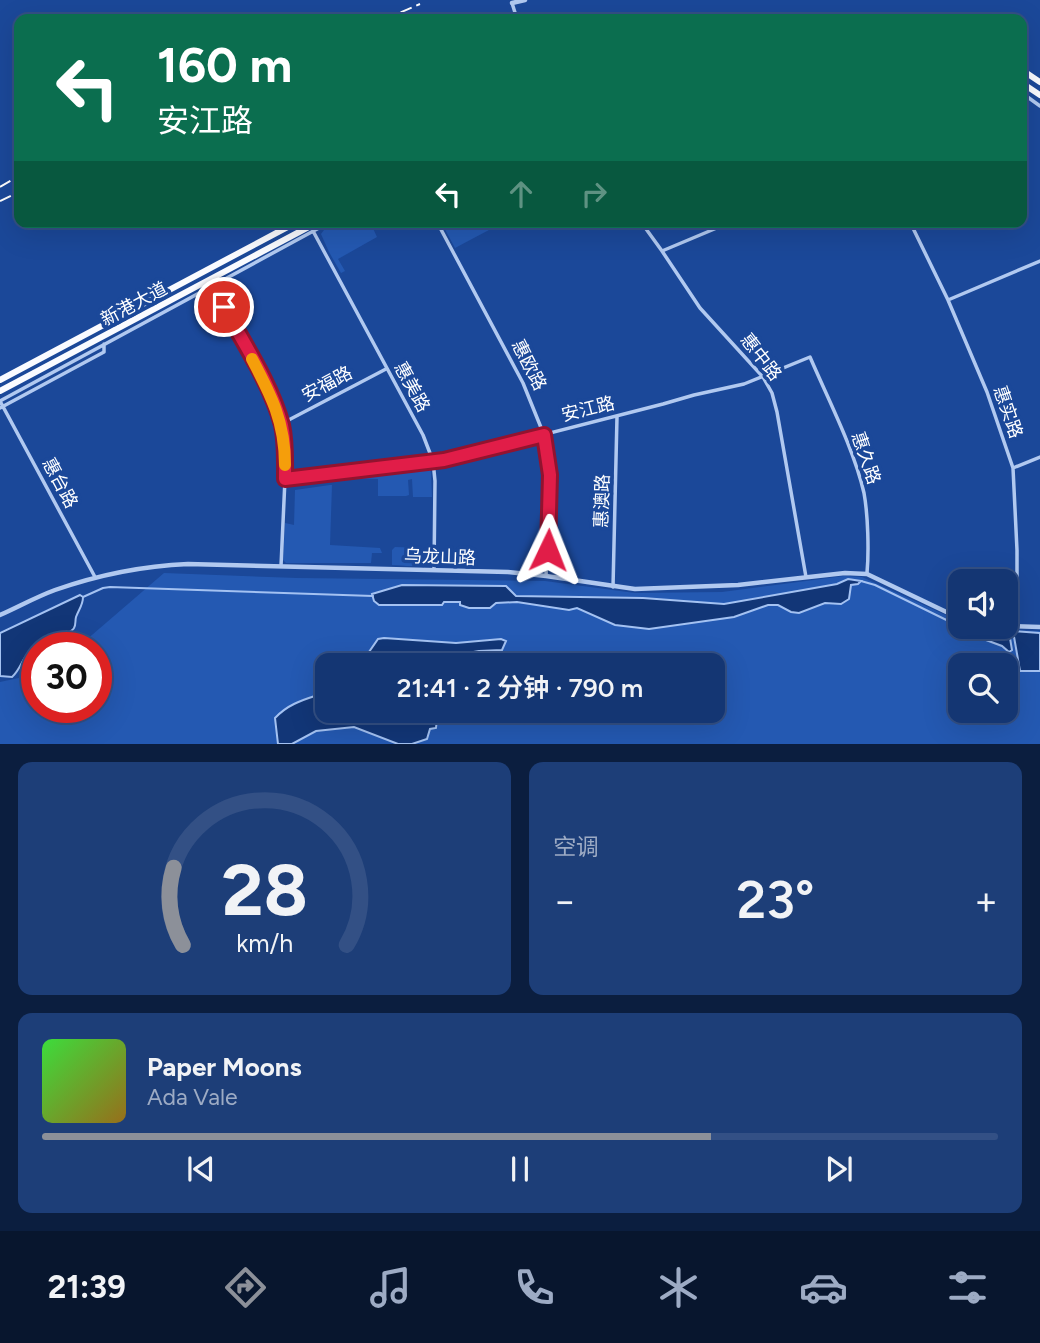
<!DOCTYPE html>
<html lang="zh">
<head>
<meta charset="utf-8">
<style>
  :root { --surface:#143673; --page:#1d3e78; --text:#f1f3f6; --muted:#9dabc4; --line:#335085; --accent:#8c9099 }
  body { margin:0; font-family:Figtree,"Noto Sans SC",sans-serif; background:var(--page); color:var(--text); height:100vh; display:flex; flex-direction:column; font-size:26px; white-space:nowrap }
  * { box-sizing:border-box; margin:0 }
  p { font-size:23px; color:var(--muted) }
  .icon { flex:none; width:38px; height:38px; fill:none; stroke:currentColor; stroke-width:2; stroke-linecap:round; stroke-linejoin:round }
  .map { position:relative; height:744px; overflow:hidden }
  .details { display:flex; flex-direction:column; gap:18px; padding:18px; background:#0b1e3f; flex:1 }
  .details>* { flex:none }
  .guide { position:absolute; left:14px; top:14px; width:1013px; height:214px; border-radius:14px; box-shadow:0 7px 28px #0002,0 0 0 2px var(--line); background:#0b6e4f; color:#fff; overflow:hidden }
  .tools { position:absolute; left:948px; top:569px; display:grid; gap:14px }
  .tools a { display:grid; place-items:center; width:70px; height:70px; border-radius:14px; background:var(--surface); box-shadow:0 7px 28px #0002,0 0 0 2px var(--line); font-size:35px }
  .speed { position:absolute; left:21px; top:632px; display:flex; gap:14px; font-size:35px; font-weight:700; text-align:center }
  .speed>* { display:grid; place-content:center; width:91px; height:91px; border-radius:50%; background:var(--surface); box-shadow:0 7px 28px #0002,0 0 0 2px var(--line); line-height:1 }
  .speed .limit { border:10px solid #d22; background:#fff; color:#111 }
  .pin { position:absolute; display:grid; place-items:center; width:60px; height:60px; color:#fff; margin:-30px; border:4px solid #fff; border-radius:50%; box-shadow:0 2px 7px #0007 }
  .me { position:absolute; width:77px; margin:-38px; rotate:2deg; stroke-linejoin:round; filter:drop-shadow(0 0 5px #0008) }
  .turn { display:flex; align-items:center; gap:24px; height:147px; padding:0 28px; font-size:32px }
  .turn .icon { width:91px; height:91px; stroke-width:2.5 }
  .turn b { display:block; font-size:49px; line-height:60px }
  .lanes { display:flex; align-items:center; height:66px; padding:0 28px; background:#0003; justify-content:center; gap:35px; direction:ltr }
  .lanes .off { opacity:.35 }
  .big { font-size:52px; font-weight:600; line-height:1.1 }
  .details .card { flex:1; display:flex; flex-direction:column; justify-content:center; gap:10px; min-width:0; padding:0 24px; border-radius:14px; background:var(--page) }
  .details .dial { align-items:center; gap:0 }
  .dial svg { height:182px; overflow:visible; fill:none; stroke:var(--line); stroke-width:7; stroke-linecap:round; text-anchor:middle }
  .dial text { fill:var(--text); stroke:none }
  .song { display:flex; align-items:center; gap:21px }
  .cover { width:84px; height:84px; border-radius:10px; background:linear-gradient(135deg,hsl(120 70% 55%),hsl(40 70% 35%)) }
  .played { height:7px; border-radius:4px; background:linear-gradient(90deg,var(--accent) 70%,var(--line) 70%) }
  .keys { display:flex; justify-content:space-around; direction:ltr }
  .heat { display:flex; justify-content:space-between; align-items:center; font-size:38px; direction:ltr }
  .details .tiles { flex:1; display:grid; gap:18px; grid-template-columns:1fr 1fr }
  .card:last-child { grid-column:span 2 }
  .trip { position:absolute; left:315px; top:653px; width:410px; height:70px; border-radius:14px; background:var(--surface); box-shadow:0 7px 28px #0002,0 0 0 2px var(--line); font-weight:600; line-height:70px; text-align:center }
  .menu { display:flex; height:112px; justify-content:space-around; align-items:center; background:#08162e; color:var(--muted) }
  .menu .icon { width:49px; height:49px }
  .menu .active { color:var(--accent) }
  .menu b { font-size:32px; color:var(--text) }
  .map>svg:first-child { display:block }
  .green { fill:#2459b2; fill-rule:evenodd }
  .water { fill:#123677; stroke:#a4c2f2; stroke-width:2 }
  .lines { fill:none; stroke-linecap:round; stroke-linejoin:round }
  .stream { stroke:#a4c2f2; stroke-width:2 }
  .minor { stroke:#b1c9f0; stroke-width:3.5 }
  .tertiary { stroke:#b1c9f0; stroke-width:4.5 }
  .primary { stroke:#fafbff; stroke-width:6 }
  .rail { stroke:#fff; stroke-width:2; stroke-dasharray:12 5; stroke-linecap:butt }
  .route-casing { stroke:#92132f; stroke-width:18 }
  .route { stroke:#e11d48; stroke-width:12 }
  .slow { stroke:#f59e0b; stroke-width:12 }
  .labels { text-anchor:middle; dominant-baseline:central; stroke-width:7; stroke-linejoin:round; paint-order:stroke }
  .street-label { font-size:18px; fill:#fff; stroke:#1b4899 }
</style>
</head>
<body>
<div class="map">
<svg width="1040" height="745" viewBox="0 0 1040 745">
  <rect width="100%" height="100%" fill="#1b4899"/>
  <path class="green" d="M339 222H370L377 237 338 259 345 271 341 273 329 252 321 234 324 230Z
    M441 222H504L455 248Z
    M425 464 429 465 431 473 432 497H413L412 479 408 480 409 495 406 496H378V479L349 478V473Z
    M330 485H332L330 545 380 548 382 553H372L371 563H286L283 560 285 523 294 525 295 490Z
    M395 547 425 548 427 550C427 572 408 565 392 565V550Z
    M164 573 297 578 545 581 635 593 722 592 844 576 862 577 961 622V626L970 627 974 629 1040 631V744H0V682L37 674V707H96V648L78 647ZM327 665H712V710H327ZM961 665H1006V710H961Z"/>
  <path class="water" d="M848 579 861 581 858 584 851 585 849 599 841 604 825 603 799 613 791 612 778 605H768L734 617 649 629 615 625 577 608 569 610 517 602 496 603 490 608H469L460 605V602H444L442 605H379L374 601 372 594 402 585 506 586 516 596 643 598 724 604 837 584Z
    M80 595 83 597C83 605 79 609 76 617 75 621 76 625 74 628 72 634 40 643 31 650 22 658 21 669 12 677L0 676V633Z
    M1006 630 1009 632 1012 650 1009 652 1002 646 975 636 974 634 976 632Z
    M1013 631 1040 633V671H1020Z
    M384 638 456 643 501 639 506 641 502 650 479 651 446 657 442 665H360L378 639Z
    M327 692V710L431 711 437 718 436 728 430 729 427 739 412 744H398L354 727 316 731 292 744H278L275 718C290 702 307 699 327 692Z"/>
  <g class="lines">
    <path class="stream" d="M861 581 875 585 975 634
      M83 597 103 588 110 587 373 596"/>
    <path class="minor" d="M512 3 517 19
      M1022 93 1040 106
      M437 222 523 383 544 435 550 475 546 576
      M641 222 662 251 700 308 763 377 772 393 777 412 806 577
      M910 222 948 300 987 392 1013 468 1017 550V625
      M313 231 423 435 433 461 435 481 434 570
      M662 251 731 222
      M212 286 269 392 281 424 285 444V479L281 566
      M948 300 1040 261
      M0 401 330 222
      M0 401 95 577
      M0 408 104 352V344
      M281 424 386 369
      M1013 468 1040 457
      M285 479 445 460 663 404 694 395 744 384 810 357C828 399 854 449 864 493 868 515 869 551 867 573
      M613 587 617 417"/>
    <path class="tertiary" d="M512 3 525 0
      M0 615C18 607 36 597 55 590 98 575 142 566 188 564L508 572 546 576 635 589 738 585 845 573 867 574 961 619
      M1006 626 1040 627"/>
    <path class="primary" d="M1022 70 1040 82
      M1022 83 1040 95
      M0 380 297 222
      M0 391 318 222"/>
    <path class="rail" d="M385 19 420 4
      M424 19 434 14
      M0 187 19 176
      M0 201 19 192"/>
  </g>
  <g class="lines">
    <g class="route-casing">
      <path id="route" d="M224 307C244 344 271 384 282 425 286 443 285 461 285 479L444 460 544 435 550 475 548 550"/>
    </g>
    <use href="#route" class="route"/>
    <path class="slow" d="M252 359C271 395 285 422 285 465"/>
  </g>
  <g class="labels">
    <g class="street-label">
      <text transform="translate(134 304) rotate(-28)">新港大道</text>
      <text transform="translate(761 357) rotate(52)">惠中路</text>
      <text transform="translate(529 365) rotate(63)">惠欧路</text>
      <text transform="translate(327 384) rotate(-28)">安福路</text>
      <text transform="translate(412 387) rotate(61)">惠美路</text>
      <text transform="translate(588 409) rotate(-14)">安江路</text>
      <text transform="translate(1008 412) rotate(71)">惠实路</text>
      <text transform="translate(866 458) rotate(71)">惠久路</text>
      <text transform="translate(60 483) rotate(62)">惠台路</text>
      <text transform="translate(602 501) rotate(-88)">惠澳路</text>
      <text transform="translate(440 557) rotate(2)">乌龙山路</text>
    </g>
  </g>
</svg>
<div class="tools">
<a><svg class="icon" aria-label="sound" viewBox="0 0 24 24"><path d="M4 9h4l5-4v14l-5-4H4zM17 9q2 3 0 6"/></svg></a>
<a><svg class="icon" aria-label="search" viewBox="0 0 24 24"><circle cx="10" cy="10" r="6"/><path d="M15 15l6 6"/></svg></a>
</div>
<div class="speed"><div class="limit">30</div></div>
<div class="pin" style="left:224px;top:307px;background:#d93025"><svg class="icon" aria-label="arrive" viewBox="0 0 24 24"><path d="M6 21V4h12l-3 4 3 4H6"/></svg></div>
<svg class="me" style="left:548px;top:550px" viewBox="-20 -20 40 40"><path d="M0-17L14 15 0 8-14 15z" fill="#e11d48" stroke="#fff" stroke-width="4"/></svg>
<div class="trip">21:41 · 2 分钟 · 790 m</div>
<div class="guide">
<div class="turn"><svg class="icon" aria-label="left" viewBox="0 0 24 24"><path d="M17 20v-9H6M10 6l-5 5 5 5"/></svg><div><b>160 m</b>安江路</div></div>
<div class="lanes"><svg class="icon" aria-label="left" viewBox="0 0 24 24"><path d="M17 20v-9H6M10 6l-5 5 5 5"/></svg><svg class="icon off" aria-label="ahead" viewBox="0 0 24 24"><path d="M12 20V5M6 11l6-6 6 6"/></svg><svg class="icon off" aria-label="right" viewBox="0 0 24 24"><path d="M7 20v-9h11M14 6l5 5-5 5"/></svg></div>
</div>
</div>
<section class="details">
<div class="tiles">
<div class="card dial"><svg viewBox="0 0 100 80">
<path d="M14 69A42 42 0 1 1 86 69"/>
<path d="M14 69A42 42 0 0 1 10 35" stroke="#8c9099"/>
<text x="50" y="56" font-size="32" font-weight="700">28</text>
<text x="50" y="72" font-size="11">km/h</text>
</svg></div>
<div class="card"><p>空调</p>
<div class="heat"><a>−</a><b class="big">23°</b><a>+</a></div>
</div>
<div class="card">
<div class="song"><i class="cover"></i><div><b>Paper Moons</b><p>Ada Vale</p></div></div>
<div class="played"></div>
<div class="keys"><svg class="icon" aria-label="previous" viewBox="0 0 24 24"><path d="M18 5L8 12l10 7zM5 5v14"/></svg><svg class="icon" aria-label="pause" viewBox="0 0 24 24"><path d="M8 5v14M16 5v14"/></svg><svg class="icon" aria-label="next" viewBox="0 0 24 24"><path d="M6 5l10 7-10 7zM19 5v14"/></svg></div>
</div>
</div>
</section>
<nav class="menu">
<b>21:39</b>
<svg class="icon active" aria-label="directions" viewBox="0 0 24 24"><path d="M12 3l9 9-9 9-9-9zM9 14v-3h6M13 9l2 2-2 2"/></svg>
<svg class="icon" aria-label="music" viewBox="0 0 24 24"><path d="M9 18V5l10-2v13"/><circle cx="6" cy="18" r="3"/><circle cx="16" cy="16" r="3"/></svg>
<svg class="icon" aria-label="phone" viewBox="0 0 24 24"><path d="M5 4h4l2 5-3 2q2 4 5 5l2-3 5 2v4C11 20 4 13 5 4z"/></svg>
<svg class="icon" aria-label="climate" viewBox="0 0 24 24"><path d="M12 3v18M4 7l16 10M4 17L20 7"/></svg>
<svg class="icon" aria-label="car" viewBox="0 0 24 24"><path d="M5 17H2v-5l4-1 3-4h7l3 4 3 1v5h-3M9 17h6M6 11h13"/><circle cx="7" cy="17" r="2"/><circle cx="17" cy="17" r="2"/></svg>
<svg class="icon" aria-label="filters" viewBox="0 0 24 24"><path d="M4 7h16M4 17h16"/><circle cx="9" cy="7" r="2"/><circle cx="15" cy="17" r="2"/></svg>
</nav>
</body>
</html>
